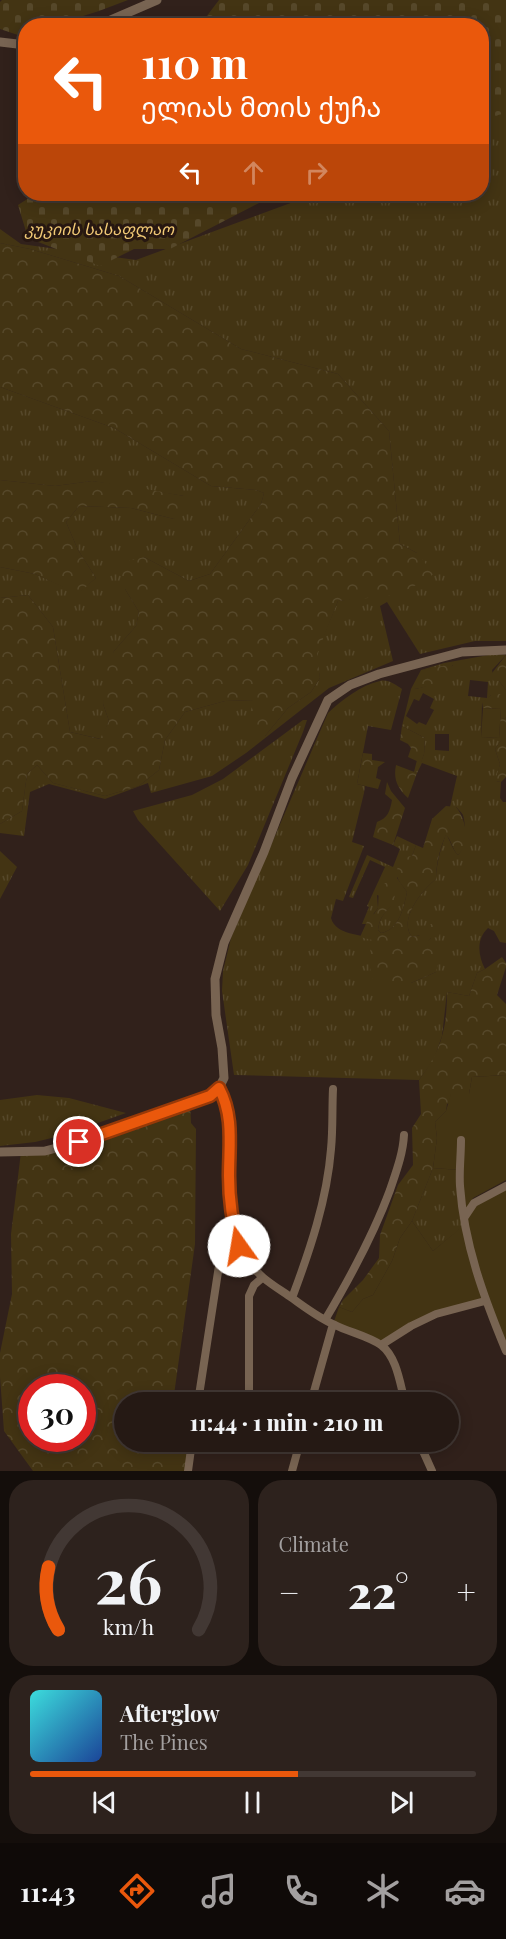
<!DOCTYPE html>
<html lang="en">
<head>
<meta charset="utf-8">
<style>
  :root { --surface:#251914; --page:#2d221d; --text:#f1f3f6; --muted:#a3a0a0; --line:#423834; --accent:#ea580c }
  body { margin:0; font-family:"Playfair Display","Noto Sans Georgian",serif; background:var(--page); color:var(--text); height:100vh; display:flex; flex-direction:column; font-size:22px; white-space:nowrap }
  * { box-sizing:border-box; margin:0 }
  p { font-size:20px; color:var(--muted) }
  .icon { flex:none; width:33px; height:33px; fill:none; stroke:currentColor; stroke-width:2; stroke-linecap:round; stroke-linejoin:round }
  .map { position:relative; height:1471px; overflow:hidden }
  .side { display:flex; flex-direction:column; gap:9px; padding:9px; background:#140e0b; flex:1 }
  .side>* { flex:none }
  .guide { position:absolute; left:18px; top:18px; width:471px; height:183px; border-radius:24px; box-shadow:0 3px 15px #0003,0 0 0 2px var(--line); background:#ea580c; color:#fff; overflow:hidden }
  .speed { position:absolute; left:18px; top:1374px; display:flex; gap:12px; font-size:30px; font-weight:700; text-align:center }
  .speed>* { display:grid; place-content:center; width:78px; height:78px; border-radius:50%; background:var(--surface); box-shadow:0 3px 15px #0003,0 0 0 2px var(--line); line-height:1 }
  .speed .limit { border:9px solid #d22; background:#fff; color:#111 }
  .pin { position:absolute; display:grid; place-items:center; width:51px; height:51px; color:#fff; margin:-26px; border:3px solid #fff; border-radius:50%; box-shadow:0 2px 6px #0007 }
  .me { position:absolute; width:66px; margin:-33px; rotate:347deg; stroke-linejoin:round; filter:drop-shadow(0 0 4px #0008) }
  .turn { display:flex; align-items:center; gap:21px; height:126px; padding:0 24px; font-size:27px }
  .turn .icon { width:78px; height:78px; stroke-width:2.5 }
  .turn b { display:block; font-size:42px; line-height:51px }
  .lanes { display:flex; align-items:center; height:57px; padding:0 24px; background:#0003; justify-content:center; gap:30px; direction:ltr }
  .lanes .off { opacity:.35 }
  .big { font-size:45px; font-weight:800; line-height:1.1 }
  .side .card { flex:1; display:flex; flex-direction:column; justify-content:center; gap:9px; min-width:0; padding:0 21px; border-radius:24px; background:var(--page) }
  .side .dial { align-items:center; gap:0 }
  .dial svg { height:156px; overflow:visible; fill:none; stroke:var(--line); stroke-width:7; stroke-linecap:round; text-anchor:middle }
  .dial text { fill:var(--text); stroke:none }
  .song { display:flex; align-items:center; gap:18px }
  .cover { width:72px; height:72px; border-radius:9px; background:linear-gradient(135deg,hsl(180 70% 55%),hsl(220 70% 35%)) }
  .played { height:6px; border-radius:3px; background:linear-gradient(90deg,var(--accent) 60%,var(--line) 60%) }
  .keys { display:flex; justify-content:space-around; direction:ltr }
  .heat { display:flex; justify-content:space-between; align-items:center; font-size:33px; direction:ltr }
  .side .tiles { flex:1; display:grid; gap:9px; grid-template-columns:1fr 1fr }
  .card:last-child { grid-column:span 2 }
  .trip { position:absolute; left:114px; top:1392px; width:345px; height:60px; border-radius:30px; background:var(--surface); box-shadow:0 3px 15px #0003,0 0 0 2px var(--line); font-weight:800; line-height:60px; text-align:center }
  .tab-bar { display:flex; height:96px; justify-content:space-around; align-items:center; background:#0f0a08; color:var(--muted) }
  .tab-bar .icon { width:42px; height:42px }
  .tab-bar .current { color:var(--accent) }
  .tab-bar b { font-size:27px; color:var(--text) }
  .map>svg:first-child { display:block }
  .grass { fill:url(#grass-tufts); fill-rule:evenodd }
  .forest { fill:url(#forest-crowns); fill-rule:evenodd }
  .cemetery { fill:url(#cemetery-stones) }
  .green { fill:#433413 }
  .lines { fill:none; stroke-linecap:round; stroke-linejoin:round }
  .minor { stroke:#786452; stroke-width:8 }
  .tertiary { stroke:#786452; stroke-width:9 }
  .route-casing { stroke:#983908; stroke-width:15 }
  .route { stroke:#ea580c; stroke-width:10 }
  .labels { text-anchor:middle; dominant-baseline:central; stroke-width:6; stroke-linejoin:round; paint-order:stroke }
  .park-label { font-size:16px; font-style:italic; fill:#f2ca76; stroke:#271711 }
</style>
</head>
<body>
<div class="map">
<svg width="506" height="1471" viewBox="0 0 506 1471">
  <defs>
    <pattern id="grass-tufts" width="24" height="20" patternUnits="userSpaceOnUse" patternTransform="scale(1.5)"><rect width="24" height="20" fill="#433413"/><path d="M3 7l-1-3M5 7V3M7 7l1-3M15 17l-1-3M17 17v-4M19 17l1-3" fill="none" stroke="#56482a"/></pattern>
    <pattern id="forest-crowns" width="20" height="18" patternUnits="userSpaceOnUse" patternTransform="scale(1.5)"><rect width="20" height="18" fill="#433413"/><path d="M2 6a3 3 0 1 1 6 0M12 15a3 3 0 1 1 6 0" fill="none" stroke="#56482a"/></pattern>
    <pattern id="cemetery-stones" width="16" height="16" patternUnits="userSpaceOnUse" patternTransform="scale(1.5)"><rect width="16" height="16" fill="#433413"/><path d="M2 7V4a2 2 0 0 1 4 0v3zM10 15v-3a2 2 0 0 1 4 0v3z" fill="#56482a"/></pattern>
  </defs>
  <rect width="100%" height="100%" fill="#31211b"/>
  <path class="grass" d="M506 82V641H475L420 654 387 602 380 606 393 661 329 688 246 753 212 776 151 793 148 783 105 799 49 784 30 792 24 836 0 833V824L22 811 27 774 37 765 53 783 105 796 139 786 159 770 165 740 185 712 225 701 254 700 265 736 288 708 311 692 320 678 316 654 338 601 358 598 417 553 400 544 389 431 338 374 241 349 119 276 30 249 0 243V229L21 244 136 260 296 201 302 194H482V87Z
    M0 387 114 428 211 486 256 490 264 493 261 504 210 574 189 581 144 557 125 589 139 612 136 626 114 651 103 704 109 721 101 739 70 732 53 627 28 595 0 598V567L35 574 78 593 96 578 78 550 66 522 79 506 131 508 174 519 184 496 92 481 55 486 0 480Z
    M494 654 506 655 492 670 494 681H499L506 690V717L505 719 502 718V695H491L482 703 481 737 503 738 495 749 500 764 496 781 501 782 500 798 503 802H506V943L500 942 494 931 488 928C476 939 478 956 485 969L477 973 469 996 447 992 442 1036 434 1059 419 1080 234 1075 222 991 223 971 231 938 328 713C342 700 361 685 380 681 388 679 396 685 402 689L391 730 368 726 357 784 365 786 364 793 352 842 364 846 343 901 336 899 331 918C336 936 361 933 375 940 383 944 404 975 411 983L436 972 426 943 431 938 420 935 412 937C398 920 422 890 436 879 436 865 441 847 446 834 451 842 452 849 458 855 466 848 466 824 463 815 463 814 457 808 456 807H450L457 776 422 763 417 773 414 772 417 760 421 762 424 754 425 738 402 726 411 689C429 689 441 677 453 665L421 670 444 663ZM470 680 488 682 487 698 468 696ZM423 693 434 699 430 708 434 710 426 725 419 722 417 724 406 716 414 699 419 701ZM435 734H449V751L435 750Z
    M303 720H307L303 732 248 865 220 911 138 820 133 811 192 795 223 779Z
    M397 836 416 845 412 856 397 878 407 892C404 907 399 930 381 933L378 930C379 917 387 910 395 901L377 895 378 908 366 924H362L369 907 367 906 385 867 370 860 353 898 349 897 367 855 393 867 400 849 393 845Z
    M0 851 17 867 0 899Z
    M37 1095 69 1098 126 1113 64 1135 35 1142 0 1146V1100Z
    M433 1168 460 1170 466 1224 433 1251 412 1221Z"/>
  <path class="forest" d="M0 243 30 249 119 276 241 349 338 374 389 431 400 544 417 553 434 574 411 588 388 596 338 601 317 654 320 678 311 692 288 708 265 736 247 732 253 700 225 701 185 712 165 740 159 770 139 786 105 796 53 783 37 765 27 774 22 811 0 824V598L28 595 53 627 70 732 100 739 109 721 103 704 105 674 114 651 136 626 139 612 125 589 117 564 144 557 189 581 210 574 261 504 264 493 256 490 211 486 114 428 0 387Z
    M0 480 55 486 92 481 124 485 184 496 196 508 174 519 131 508 79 506 66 522 78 550 96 578 78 594 35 574 0 567Z
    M506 655V690L499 681H494L489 677Z
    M453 664C447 679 427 689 411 689L421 670Z
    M500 694 502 695V718L505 719 506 717V777L501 782 495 781 500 764 495 749 502 739 499 738 501 709 483 708 482 702 491 695Z
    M402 726 425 738 424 754 421 763 408 757 411 748 408 744 400 740Z
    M363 753 372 754V760L385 762 378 767 376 778 381 780 378 789 357 784Z
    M396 765 417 773 408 798C398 789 393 780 396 765Z
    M387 782 391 791 405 808 393 845 373 837 377 822C388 818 390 811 392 800L385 794Z
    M446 806 456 807C466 819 471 843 458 855 452 849 452 841 446 835 440 847 436 865 436 879 422 890 398 920 412 937L420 935 426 925 432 924 440 931 439 937 431 938 427 943 439 960 436 972 411 983 379 989C368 975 369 962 371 945L376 941 360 937 370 915 374 914 378 908 379 886 382 883H390L394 888 395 902C387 910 379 917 378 930L381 933C399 930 404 907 407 892 404 888 400 883 398 879 394 868 401 857 412 856L416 845 423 848 432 819Z
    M502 957 506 963V967L497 995 506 1004V1075L472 1077 469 1094 447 1104 446 1111 435 1122 437 1138 433 1168 412 1221 400 1238 392 1261 373 1295 363 1299 352 1312 339 1307 343 1300 363 1280 379 1258 380 1235 398 1185 413 1165 412 1128 421 1114 419 1080C441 1051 447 1029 447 992L469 996 477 973 485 969Z
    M190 1103 191 1123 196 1129 195 1244 173 1402H124V1442H192L188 1471H33L4 1431 0 1377V1353L12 1294 11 1234 21 1152 45 1151ZM32 1388H82V1438H32Z"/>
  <path class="cemetery" d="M2 0H128L99 11 54 25 26 26 25 34 21 36 0 29V2Z
    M219 0H506V113L482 119V26L200 25Z
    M35 194H284L259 203 170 249H134L100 266 28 238 18 205Z"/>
  <path class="green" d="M483 708 501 709 499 738 481 737Z
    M506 1075V1180L473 1198 466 1212 463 1190 464 1139 460 1170 433 1168 437 1138 435 1122 446 1111 451 1094H469L472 1077Z
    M506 1184V1351L485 1301 436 1314 381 1345 333 1324 339 1307 352 1312 363 1299 373 1295 392 1261 400 1238 412 1221 433 1251 465 1224 474 1203Z"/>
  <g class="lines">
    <path class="minor" d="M219 1088C246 1141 212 1207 248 1260 259 1278 275 1286 292 1298 306 1308 319 1318 335 1325 349 1332 368 1336 381 1345 397 1357 400 1384 405 1402
      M461 1140C461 1155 459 1171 460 1186 464 1244 484 1298 506 1351
      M464 1218 474 1203 506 1186
      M292 1298C310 1250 327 1200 331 1149 333 1129 332 1109 333 1089
      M325 1320C350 1278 373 1236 390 1190 396 1172 403 1154 404 1135
      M381 1345 411 1326 436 1314 485 1301
      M198 1402 220 1259 226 1251 239 1246
      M249 1402V1296L254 1285 262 1278
      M311 1402 333 1324
      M317 1442 361 1449
      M419 1442 432 1471
      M188 1471 192 1442
      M292 1471 300 1442"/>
    <path class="tertiary" d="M97 26 157 0
      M0 42 26 45
      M0 1152 45 1151 79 1142 210 1096 219 1088 224 1078 222 1048 216 1015 215 979 224 943 264 852 292 778 328 700 350 685 379 674 462 652 506 650"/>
  </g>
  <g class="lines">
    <g class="route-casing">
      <path id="route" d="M79 1142 210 1096 219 1088C234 1116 229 1145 229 1176 229 1200 232 1222 239 1246"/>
    </g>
    <use href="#route" class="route"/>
  </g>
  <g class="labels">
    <g class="park-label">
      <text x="99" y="228">კუკიის სასაფლაო</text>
    </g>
  </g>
</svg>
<div class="speed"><div class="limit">30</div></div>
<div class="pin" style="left:79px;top:1142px;background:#d93025"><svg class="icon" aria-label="arrive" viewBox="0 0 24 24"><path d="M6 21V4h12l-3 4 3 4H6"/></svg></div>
<svg class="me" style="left:239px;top:1246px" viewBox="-20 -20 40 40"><circle r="19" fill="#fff"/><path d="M0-13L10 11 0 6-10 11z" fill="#ea580c"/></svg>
<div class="trip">11:44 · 1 min · 210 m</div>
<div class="guide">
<div class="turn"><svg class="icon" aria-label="left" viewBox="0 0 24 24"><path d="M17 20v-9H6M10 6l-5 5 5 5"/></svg><div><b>110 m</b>ელიას მთის ქუჩა</div></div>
<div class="lanes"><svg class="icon" aria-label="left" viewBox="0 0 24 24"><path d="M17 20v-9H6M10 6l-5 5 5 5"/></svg><svg class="icon off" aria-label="ahead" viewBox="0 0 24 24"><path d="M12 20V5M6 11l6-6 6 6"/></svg><svg class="icon off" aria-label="right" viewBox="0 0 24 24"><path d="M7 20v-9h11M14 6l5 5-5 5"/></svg></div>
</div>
</div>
<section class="side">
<div class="tiles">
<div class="card dial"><svg viewBox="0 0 100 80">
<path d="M14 69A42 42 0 1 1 86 69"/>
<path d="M14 69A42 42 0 0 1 9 37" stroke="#ea580c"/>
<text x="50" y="56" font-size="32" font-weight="700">26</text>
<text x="50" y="72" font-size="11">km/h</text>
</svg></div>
<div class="card"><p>Climate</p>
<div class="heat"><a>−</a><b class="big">22°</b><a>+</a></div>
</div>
<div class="card">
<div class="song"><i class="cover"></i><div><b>Afterglow</b><p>The Pines</p></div></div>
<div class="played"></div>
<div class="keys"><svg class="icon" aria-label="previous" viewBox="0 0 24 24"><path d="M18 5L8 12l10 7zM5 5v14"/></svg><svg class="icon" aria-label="pause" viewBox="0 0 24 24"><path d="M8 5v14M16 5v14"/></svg><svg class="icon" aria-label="next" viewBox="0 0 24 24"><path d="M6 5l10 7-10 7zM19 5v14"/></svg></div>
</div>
</div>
</section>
<nav class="tab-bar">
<b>11:43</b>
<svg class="icon current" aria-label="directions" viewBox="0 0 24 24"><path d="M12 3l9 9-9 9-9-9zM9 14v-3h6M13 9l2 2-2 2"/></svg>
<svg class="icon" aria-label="music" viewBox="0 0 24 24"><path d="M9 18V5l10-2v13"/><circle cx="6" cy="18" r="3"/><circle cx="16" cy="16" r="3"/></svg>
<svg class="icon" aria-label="phone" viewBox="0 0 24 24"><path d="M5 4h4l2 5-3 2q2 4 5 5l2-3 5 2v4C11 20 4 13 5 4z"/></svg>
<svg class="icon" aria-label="climate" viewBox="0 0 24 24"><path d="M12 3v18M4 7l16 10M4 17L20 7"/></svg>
<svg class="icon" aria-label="car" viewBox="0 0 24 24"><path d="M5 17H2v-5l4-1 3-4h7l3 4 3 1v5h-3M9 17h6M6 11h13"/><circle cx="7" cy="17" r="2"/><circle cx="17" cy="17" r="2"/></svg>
</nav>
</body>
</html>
